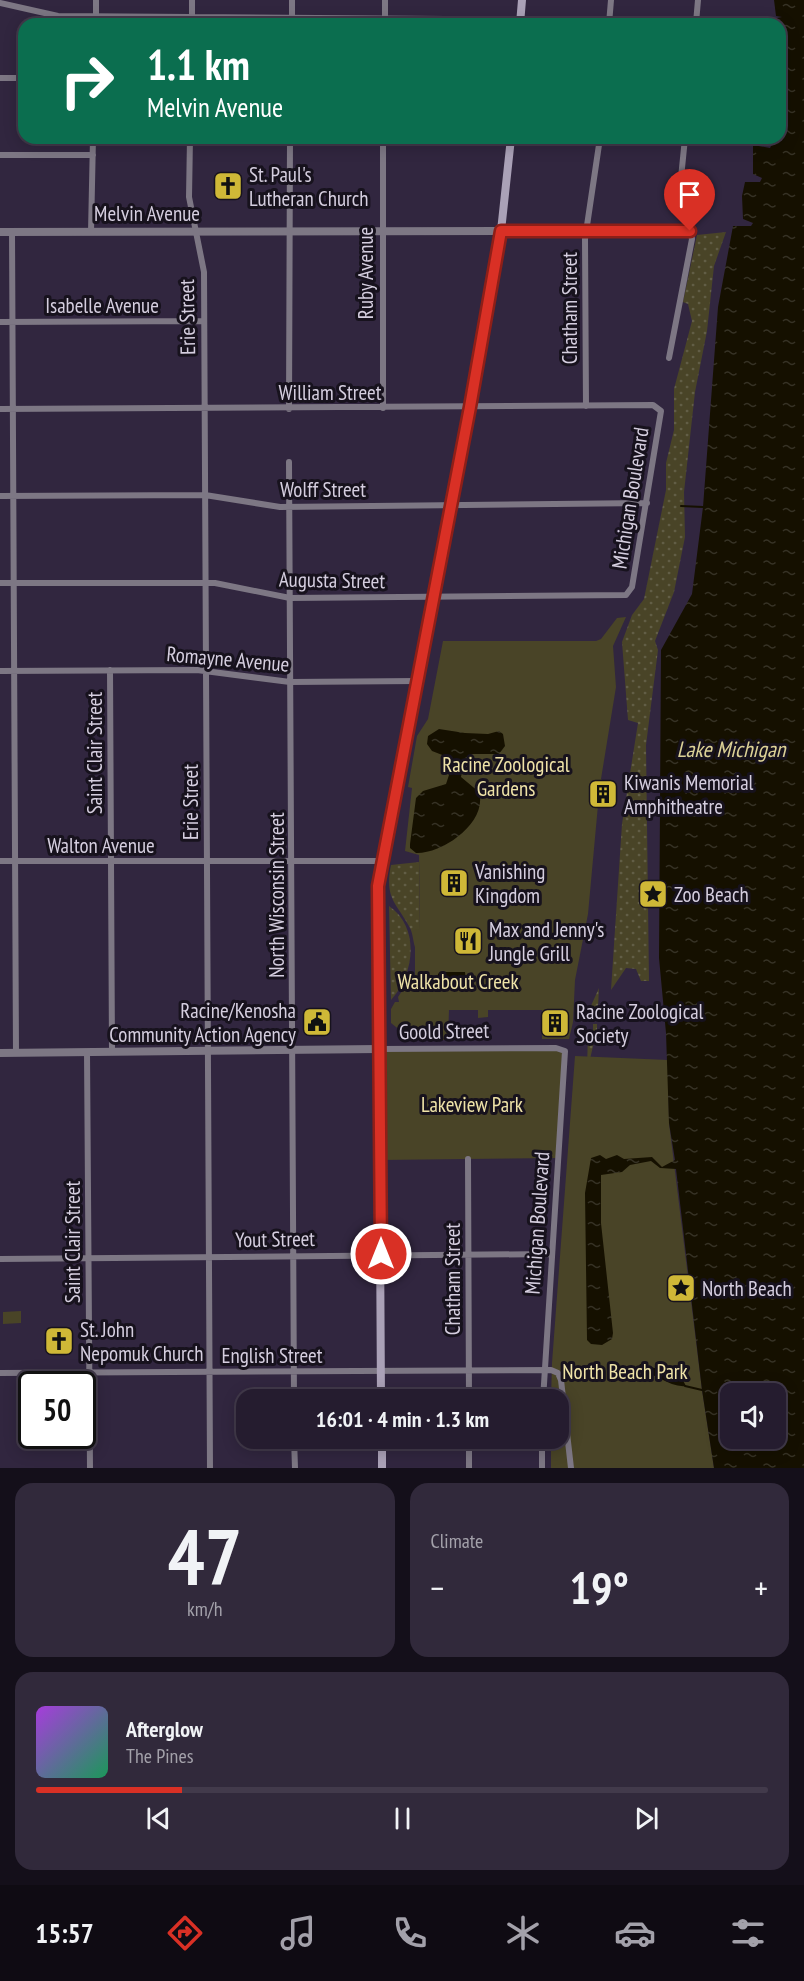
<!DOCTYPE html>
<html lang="en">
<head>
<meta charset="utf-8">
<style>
  :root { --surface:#251c2f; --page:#31293b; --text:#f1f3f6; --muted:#a3a1aa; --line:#423a4b; --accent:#d93025 }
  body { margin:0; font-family:"PT Sans Narrow",sans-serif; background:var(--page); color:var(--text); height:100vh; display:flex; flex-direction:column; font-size:22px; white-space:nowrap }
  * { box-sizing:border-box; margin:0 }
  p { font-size:20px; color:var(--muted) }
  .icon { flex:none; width:33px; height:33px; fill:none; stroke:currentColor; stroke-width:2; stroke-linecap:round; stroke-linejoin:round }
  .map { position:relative; height:1468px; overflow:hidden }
  .details { display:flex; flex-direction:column; gap:15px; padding:15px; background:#140f1a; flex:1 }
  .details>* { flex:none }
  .guide { position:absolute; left:18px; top:18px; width:768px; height:126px; border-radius:18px; box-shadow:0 3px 15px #0003,0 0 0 2px var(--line); background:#0b6e4f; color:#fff; overflow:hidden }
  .buttons { position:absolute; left:720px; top:1383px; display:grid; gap:12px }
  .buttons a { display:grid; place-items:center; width:66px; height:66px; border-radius:12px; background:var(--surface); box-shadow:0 3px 15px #0003,0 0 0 2px var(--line); font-size:30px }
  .speed { position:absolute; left:18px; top:1371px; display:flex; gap:12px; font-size:30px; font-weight:700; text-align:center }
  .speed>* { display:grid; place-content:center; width:78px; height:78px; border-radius:50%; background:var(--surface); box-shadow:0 3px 15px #0003,0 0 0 2px var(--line); line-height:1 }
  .speed .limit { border:3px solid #111; border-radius:9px; background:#fff; color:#111 }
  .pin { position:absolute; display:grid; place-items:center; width:51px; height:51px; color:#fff; margin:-62px -26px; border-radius:50% 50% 50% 0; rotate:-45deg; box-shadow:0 0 6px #0007 }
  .pin .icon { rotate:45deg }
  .me { position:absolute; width:66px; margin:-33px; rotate:0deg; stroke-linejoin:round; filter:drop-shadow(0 0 4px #0008) }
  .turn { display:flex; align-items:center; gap:21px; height:126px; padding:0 30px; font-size:27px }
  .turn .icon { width:78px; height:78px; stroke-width:2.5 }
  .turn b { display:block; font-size:42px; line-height:51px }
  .big { font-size:45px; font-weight:700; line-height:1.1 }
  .details .tile { flex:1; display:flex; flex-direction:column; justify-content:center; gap:9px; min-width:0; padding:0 21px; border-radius:18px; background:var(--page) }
  .details .dial { align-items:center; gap:0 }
  .dial b { font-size:78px; line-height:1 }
  .song { display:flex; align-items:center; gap:18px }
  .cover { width:72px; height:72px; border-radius:9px; background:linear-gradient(135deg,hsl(280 70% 55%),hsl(150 70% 35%)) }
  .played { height:6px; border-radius:3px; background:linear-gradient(90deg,var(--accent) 20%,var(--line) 20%) }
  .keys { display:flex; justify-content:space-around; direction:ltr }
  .heat { display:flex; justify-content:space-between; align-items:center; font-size:33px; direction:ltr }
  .details .tiles { flex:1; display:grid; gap:15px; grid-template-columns:1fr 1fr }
  .tile:last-child { grid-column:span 2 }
  .trip { position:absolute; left:236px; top:1389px; width:333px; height:60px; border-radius:18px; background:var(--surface); box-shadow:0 3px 15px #0003,0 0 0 2px var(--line); font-weight:700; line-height:60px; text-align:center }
  .menu { display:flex; height:96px; justify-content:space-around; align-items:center; background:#0f0b13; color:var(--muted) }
  .menu .icon { width:42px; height:42px }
  .menu .active { color:var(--accent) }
  .menu b { font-size:27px; color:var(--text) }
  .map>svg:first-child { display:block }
  .grass { fill:url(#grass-dots) }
  .park { fill:#494427 }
  .water { fill:url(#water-ripples); fill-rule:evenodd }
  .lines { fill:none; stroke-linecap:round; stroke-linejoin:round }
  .stream { stroke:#151000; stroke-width:2 }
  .minor { stroke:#7d7784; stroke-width:6 }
  .tertiary { stroke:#7d7784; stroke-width:8 }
  .secondary { stroke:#aaa1b7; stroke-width:8 }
  .route-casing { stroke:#8d1f18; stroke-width:15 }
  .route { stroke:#d93025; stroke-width:10 }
  .labels { text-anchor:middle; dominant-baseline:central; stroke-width:6; stroke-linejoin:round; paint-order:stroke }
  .poi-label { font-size:21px; fill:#d5cedf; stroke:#17121d; text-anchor:start }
  .street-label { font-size:21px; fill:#d5cedf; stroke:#17121d }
  .park-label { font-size:21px; fill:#efe3a8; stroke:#17121d }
  .water-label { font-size:22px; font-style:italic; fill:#dcd196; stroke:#17121d }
</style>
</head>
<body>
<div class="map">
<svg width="804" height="1468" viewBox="0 0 804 1468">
  <defs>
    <pattern id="grass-dots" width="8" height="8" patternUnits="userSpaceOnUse" patternTransform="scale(1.5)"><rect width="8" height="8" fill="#494427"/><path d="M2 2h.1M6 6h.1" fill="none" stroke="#625e46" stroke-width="1.8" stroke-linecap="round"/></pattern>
    <pattern id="water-ripples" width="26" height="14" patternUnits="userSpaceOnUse" patternTransform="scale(1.5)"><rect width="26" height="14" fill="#151000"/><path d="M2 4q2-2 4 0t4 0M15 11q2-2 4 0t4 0" fill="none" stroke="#363225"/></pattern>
  </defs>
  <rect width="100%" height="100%" fill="#31263f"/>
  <path class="grass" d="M726 232 714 266 707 331 695 392 684 492 685 537 674 592 655 641 658 650 646 745 649 981H641L636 969 626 968 611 990 622 824 638 723 628 720 622 642 632 615 644 599 666 490V463L674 430V389L692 321 688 304 683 302 697 235Z
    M419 862 420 930H415V947C413 941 413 934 410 928 397 903 384 899 391 865Z
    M389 906C421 928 414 975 391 1000Z
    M599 988 598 1007 593 1009V1016L597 1020H589L590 1008Z
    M593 1024H597V1029L587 1072 588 1030H593Z"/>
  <path class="park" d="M626 617 613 646 616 687 601 779 608 786 607 801 598 805 588 914 575 980 573 1022 569 1039H542V1010H488V1017L478 1018V1010H449L448 1040H412L391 1023V1009L395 1002H399L398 997 411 977H415V930L420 929 419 855 405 851 412 788 408 787 417 736 428 719 443 641H596L601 639 617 618Z
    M379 1049H563L558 1158 380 1160Z
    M575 1056 668 1060 669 1123 702 1390 714 1468H551V1439L558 1438V1400L551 1399 552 1363Z
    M21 1311V1323L3 1324V1312Z"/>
  <path class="water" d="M774 0H804V1468H714L702 1390 676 1169 660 1168 651 1161 630 1165 622 1172 601 1175V1223L613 1333 612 1339 602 1345 591 1344 587 1340 585 1193 591 1158 600 1155 606 1159 617 1155 624 1159 652 1157 662 1167 675 1160 669 1123 666 1033 659 958 661 650 692 594 703 507 718 307 733 226H751L753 223 743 219 742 196 745 182H760L762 178 753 174V145L770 148 772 144 762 142 761 138H780V24H772V19L782 17 776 16ZM730 1394H776V1438H730Z
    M439 729 465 733 488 734 499 731 503 734 505 746 499 754H472L465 758 461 777 479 792C488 822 443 854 416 853L410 848V844L416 798 423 791 446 784 452 766 450 758 432 751 427 744 428 736Z
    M439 972H465L466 983H459L445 977 440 980 436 979Z
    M640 1364 680 1375 686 1386C670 1388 654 1372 637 1370Z"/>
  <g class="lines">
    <path class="stream" d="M681 506 703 507
      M685 1386 702 1390"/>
    <path class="minor" d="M0 3 58 16 696 21
      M696 23 698 0
      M96 24V0
      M192 24V0
      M292 24V0
      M385 24V0
      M609 24 611 0
      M0 78H24
      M190 138 189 197 204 272 210 1468
      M383 138V408
      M0 155H93
      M501 231H690
      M12 232 16 1053
      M91 232 93 138
      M0 322 204 321
      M669 358 692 239 680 188 685 138
      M586 406 585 239 600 138
      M0 409 653 405 661 411 632 587 626 595 290 598 215 583H0
      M289 409 290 138
      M289 462 294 1400
      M0 496 205 495 280 507 647 503
      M110 670 112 1052
      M0 671 197 670 290 682 417 681
      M0 861H382
      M379 1049 556 1048 565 1051 543 1400
      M87 1052 90 1468
      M468 1159 469 1400
      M0 1259 551 1254
      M0 1373 551 1370 558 1373 561 1380 571 1468
      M294 1438 295 1468
      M469 1438V1468
      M542 1468V1438"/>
    <path class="tertiary" d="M0 232 501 231
      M0 1053 379 1049"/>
    <path class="secondary" d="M520 24 522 0
      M381 1400 378 886 470 407 501 231 511 138
      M382 1438V1468"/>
  </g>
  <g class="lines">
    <g class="route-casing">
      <path id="route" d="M381 1254 378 886 470 407 501 231H690"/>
    </g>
    <use href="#route" class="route"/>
  </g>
  <defs>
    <g id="church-square" transform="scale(1.5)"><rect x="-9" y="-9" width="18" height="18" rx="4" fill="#cfb837" stroke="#17121d"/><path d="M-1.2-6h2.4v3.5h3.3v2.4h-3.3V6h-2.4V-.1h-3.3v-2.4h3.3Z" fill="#111"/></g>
    <g id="building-square" transform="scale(1.5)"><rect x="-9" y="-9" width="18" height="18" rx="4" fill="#cfb837" stroke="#17121d"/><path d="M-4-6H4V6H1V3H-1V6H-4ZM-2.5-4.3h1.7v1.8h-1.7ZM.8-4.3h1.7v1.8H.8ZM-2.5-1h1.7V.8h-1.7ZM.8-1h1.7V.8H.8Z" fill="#111"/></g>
    <g id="sight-square" transform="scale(1.5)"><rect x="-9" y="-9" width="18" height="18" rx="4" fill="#cfb837" stroke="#17121d"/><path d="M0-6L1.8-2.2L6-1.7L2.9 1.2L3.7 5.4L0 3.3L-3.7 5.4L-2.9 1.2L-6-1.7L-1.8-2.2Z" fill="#111"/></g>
    <g id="restaurant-square" transform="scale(1.5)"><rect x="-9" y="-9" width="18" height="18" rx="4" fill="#cfb837" stroke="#17121d"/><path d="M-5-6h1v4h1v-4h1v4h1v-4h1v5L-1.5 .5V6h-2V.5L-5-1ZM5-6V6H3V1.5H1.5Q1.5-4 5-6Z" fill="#111"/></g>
    <g id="civic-square" transform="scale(1.5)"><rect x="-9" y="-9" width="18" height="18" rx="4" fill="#cfb837" stroke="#17121d"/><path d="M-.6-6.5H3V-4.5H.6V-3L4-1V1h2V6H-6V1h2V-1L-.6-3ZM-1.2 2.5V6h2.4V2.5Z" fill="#111"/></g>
  </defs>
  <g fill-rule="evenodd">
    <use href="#church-square" x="228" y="186"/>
    <use href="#building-square" x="603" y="794"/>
    <use href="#building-square" x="454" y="883"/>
    <use href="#sight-square" x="653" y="894"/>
    <use href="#restaurant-square" x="468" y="941"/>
    <use href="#civic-square" x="317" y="1022"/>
    <use href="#building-square" x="555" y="1023"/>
    <use href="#sight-square" x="681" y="1288"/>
    <use href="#church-square" x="59" y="1341"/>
  </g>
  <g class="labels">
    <g class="poi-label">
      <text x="249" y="174">St. Paul's<tspan x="249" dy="24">Lutheran Church</tspan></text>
      <text x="624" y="782">Kiwanis Memorial<tspan x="624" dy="24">Amphitheatre</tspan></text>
      <text x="475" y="871">Vanishing<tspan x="475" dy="24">Kingdom</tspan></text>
      <text x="674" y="894">Zoo Beach</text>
      <text x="489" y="929">Max and Jenny's<tspan x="489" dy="24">Jungle Grill</tspan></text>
      <text x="296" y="1010" text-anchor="end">Racine/Kenosha<tspan x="296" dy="24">Community Action Agency</tspan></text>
      <text x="576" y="1011">Racine Zoological<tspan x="576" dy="24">Society</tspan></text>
      <text x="702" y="1288">North Beach</text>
      <text x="80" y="1329">St. John<tspan x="80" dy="24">Nepomuk Church</tspan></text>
    </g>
    <g class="street-label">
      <text x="147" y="213">Melvin Avenue</text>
      <text transform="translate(365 273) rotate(-90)">Ruby Avenue</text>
      <text x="102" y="305">Isabelle Avenue</text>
      <text transform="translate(569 308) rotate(-90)">Chatham Street</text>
      <text transform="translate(187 317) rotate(-91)">Erie Street</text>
      <text x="330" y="392">William Street</text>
      <text x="323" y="489">Wolff Street</text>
      <text transform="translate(630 498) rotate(-81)">Michigan Boulevard</text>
      <text transform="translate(332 580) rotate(1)">Augusta Street</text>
      <text transform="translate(228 659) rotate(5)">Romayne Avenue</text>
      <text transform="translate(94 753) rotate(-90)">Saint Clair Street</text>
      <text transform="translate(190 802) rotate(-90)">Erie Street</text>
      <text x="101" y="845">Walton Avenue</text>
      <text transform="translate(276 895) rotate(-90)">North Wisconsin Street</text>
      <text transform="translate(444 1031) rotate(-1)">Goold Street</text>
      <text transform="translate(537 1223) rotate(-86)">Michigan Boulevard</text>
      <text transform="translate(275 1239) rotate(-1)">Yout Street</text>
      <text transform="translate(72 1242) rotate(-90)">Saint Clair Street</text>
      <text transform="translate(452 1279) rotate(-90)">Chatham Street</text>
      <text x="272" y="1355">English Street</text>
    </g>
    <g class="park-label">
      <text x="506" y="764">Racine Zoological<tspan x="506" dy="24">Gardens</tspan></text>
      <text x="458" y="981">Walkabout Creek</text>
      <text x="472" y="1104">Lakeview Park</text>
      <text x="625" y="1371">North Beach Park</text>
    </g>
    <g class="water-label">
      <text x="731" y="749">Lake Michigan</text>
    </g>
  </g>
</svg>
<div class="buttons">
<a><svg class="icon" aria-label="sound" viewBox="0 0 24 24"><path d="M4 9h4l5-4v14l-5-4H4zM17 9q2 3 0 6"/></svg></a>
</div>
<div class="speed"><div class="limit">50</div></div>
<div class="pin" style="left:690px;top:231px;background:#d93025"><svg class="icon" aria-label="arrive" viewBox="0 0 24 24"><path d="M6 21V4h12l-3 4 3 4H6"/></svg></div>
<svg class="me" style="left:381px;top:1254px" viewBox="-20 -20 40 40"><circle r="17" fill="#d93025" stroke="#fff" stroke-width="3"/><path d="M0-11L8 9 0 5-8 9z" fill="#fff"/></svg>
<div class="trip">16:01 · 4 min · 1.3 km</div>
<div class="guide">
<div class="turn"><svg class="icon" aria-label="right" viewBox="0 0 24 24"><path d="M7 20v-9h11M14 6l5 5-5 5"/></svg><div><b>1.1 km</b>Melvin Avenue</div></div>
</div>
</div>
<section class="details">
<div class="tiles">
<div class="tile dial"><b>47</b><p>km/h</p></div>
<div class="tile"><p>Climate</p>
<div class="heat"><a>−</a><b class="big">19°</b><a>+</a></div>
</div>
<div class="tile">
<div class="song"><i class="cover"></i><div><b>Afterglow</b><p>The Pines</p></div></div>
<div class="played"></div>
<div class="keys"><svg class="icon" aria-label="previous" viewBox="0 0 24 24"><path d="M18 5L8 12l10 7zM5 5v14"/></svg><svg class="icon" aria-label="pause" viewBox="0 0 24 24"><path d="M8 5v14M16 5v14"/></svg><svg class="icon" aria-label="next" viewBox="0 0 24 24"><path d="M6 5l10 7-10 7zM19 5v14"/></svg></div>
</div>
</div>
</section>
<nav class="menu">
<b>15:57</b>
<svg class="icon active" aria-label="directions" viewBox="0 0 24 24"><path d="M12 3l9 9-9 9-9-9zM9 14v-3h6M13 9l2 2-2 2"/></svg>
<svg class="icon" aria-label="music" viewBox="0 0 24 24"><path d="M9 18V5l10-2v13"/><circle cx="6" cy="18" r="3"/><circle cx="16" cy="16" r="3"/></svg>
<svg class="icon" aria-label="phone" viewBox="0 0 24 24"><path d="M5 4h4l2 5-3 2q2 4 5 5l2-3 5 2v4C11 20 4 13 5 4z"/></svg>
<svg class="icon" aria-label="climate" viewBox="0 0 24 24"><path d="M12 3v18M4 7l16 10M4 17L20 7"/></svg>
<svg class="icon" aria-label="car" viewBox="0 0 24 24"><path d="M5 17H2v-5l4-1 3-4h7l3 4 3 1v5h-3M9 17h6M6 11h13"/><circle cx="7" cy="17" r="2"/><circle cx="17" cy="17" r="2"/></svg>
<svg class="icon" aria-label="filters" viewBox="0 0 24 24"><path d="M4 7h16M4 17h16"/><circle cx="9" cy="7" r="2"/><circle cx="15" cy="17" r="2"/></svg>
</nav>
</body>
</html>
